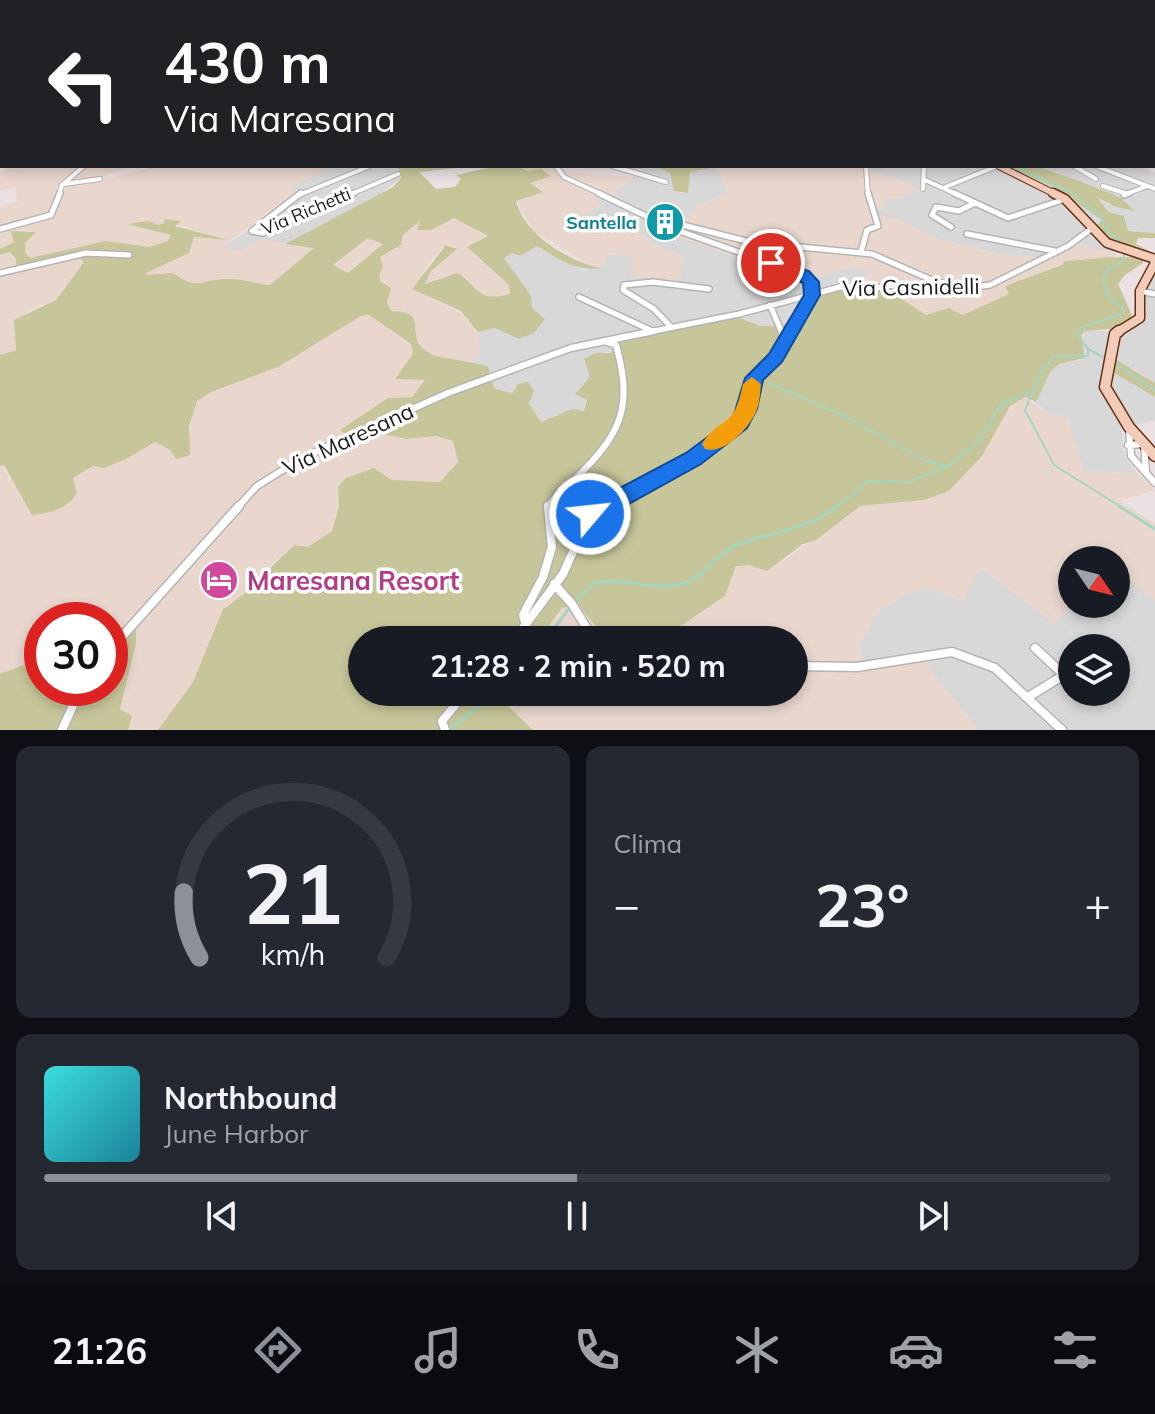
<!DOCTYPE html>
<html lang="it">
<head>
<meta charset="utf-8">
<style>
  :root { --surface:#171b24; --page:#242831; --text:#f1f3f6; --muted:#9ea1a6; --line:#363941; --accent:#8c9099 }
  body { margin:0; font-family:Mulish,sans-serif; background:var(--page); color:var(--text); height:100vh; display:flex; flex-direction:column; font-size:30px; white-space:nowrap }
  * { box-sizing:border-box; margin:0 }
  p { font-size:26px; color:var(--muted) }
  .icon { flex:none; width:44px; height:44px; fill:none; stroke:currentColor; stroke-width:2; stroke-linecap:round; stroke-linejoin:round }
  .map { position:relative; height:730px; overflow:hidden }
  .drawer { display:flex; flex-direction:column; gap:16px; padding:16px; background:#0d0f14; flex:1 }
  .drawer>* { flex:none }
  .hud { position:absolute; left:0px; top:0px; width:1156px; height:168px; box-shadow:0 4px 12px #0003; background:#202124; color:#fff; overflow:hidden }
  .needle { width:52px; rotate:125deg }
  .fabs { position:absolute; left:1058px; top:546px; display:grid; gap:16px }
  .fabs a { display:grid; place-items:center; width:72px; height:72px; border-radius:50%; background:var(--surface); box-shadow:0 4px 12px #0003; font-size:40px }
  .speed { position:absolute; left:24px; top:602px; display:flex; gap:16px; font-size:40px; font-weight:700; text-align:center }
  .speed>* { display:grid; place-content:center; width:104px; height:104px; border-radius:50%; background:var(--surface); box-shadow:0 4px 12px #0003; line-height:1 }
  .speed .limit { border:12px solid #d22; background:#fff; color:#111 }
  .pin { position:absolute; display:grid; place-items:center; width:68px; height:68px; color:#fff; margin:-34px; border:4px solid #fff; border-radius:50%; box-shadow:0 2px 8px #0007 }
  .me { position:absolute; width:88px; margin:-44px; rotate:62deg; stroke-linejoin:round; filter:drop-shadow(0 0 6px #0008) }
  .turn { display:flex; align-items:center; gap:28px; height:168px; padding:0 32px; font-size:36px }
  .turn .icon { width:104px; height:104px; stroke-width:2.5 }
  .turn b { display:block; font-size:56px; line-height:68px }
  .big { font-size:60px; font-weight:700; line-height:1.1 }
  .drawer .widget { flex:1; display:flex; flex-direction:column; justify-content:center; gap:12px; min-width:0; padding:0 28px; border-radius:16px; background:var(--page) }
  .drawer .dial { align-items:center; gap:0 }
  .dial svg { height:208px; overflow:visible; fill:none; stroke:var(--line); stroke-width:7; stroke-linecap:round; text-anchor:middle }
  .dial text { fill:var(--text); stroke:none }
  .song { display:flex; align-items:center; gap:24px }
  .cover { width:96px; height:96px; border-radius:12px; background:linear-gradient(135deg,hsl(180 70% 55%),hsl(190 70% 35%)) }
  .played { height:8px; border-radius:4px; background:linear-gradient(90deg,var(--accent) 50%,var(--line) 50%) }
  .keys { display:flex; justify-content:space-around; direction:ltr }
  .heat { display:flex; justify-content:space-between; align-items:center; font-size:44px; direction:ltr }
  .drawer .tiles { flex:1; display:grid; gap:16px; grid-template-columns:1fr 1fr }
  .widget:last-child { grid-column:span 2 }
  .trip { position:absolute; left:348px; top:626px; width:460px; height:80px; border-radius:40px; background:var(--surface); box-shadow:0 4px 12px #0003; font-weight:700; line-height:80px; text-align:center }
  .dock { display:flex; height:128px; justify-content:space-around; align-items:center; background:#090b0e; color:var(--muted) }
  .dock .icon { width:56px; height:56px }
  .dock .on { color:var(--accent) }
  .dock b { font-size:36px; color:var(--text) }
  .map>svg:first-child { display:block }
  .residential { fill:#d9d8d9; fill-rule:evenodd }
  .farmland { fill:#e9d7ce }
  .forest { fill:#c7c69a; fill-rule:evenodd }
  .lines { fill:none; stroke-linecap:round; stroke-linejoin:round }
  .stream-far1 { stroke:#a5d5be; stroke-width:2 }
  .stream { stroke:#a5d5be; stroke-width:3 }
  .river { fill:#a5d5be; fill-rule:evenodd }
  .street-far4-casing { stroke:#b4b4b4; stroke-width:5 }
  .street-far3-casing { stroke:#b4b4b4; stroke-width:6 }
  .street-far2-casing { stroke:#b4b4b4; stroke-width:8 }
  .street-far1-casing { stroke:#b4b4b4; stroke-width:9 }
  .street-casing { stroke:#b4b4b4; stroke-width:11 }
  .secondary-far3-casing { stroke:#65300f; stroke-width:7 }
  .secondary-far2-casing { stroke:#65300f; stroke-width:8 }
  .secondary-far1-casing { stroke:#65300f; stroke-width:11 }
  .secondary-casing { stroke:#65300f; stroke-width:13 }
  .primary-casing { stroke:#840e15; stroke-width:3 }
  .street-far4 { stroke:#fff; stroke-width:3 }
  .street-far3 { stroke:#fff; stroke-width:4 }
  .street-far2 { stroke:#fff; stroke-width:5 }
  .street-far1 { stroke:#fff; stroke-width:6 }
  .street { stroke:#fff; stroke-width:8 }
  .secondary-far3 { stroke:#f2cbb9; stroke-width:5 }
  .secondary-far2 { stroke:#f2cbb9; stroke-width:6 }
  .secondary-far1 { stroke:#f2cbb9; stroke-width:8 }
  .secondary { stroke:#f2cbb9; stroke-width:10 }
  .primary { fill:#f2a0ad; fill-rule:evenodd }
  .route { fill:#1a73e8; stroke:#114b97; stroke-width:2 }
  .slow { fill:#f59e0b }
  .labels { text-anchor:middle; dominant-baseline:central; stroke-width:7; stroke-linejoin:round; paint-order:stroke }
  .far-street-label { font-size:18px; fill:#1b1b1b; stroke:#fff }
  .far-culture-label { font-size:18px; font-weight:bold; fill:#0d838f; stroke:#fff; text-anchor:end }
  .street-label { font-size:22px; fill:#1b1b1b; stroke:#fff }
  .near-hotel-label { font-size:26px; font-weight:bold; fill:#b23c85; stroke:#fff; text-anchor:start }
</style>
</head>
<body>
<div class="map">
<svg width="1155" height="730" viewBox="0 0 1155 730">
  <rect width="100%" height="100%" fill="#ebe1e2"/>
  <path class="residential" d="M319 166H397L402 177 376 197 285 244 261 239 238 252 223 246 246 232 295 191 288 187 325 170Z
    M619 166H654L670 173 675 190 681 193H688L690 172 717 167 727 193 697 206 815 277 855 267 873 275 817 297 798 321 780 326H760L734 316 613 353 604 352 590 377 584 411 556 415 541 422 529 403 494 388 488 366 470 363 479 357 478 332 495 328 531 308 504 259 512 252 520 255 537 246 585 271 607 254 684 257 653 244 637 229 582 220 588 212 600 206 596 203 600 198 613 195 633 176 615 169Z
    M869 166H1005L1052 186 1097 215 1102 219 1108 247 1119 255 1075 244 1043 258 999 254 937 239 901 220 873 214V209L883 200 903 197 884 176 870 171Z
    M1036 166H1135L1155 172V233L1127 231 1096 196 1109 204 1121 198Z
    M1155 273V383L1132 368 1111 370 1155 397V421L1121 427 1125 457 1137 473 1084 471 1067 416 1048 414 1036 402 1051 371 1059 364 1080 360 1085 331H1105L1117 338 1144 320V292Z
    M981 568 1055 623 1073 604H1116V571L1155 600V730H979L935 677 926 660 864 671 859 644 878 612 902 596ZM1072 648H1116V692H1072Z"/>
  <path class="farmland" d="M48 166H138L108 174 101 180 159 166H319L326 171 289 187 296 191 224 246 238 251 261 239 315 247 270 285 228 279 197 285 180 278 147 276 146 273 194 237 226 240 163 220 166 223 158 225 131 224 171 235 168 241 150 247 93 243 46 257 30 258 25 252V243L36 232 20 230 14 242 0 249V207L17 201 15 188 0 191V170Z
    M517 166H557L568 172 634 177 613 195 600 198 597 203 601 207 588 212 582 220 637 229 653 244 684 257 679 283 631 276 632 257 608 254 601 268 592 266 534 232 516 201 542 191 529 183 550 176 541 169 528 171Z
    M713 166H869L870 171 910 183 917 190 903 197 883 200 885 209H873V214L901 220 937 239 999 254 1043 258 1075 244 1119 255 1101 260 1065 261 1062 265 1005 286 1009 294 982 310 963 315 949 308 926 315 886 289 855 285 872 275 855 267 815 277 791 275 675 236 697 206 727 193 717 167Z
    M454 218 488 237 468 248 509 285 510 294 492 298 483 296 467 278 451 274 424 284 431 271 456 246 446 245 433 258 413 288 469 318 478 332 479 357 470 363 432 355 420 346 407 312 391 311 379 275 383 268 380 257 401 245 403 235 422 219 444 222Z
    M368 238 384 243 348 273 333 265Z
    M9 252 16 259 76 256 84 262 56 300 27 311 16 350 3 355H0V255Z
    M369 315 413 347 414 354 395 379 426 380 412 397 388 398 340 430 354 441 376 433 407 439 436 436 453 441 458 462 440 482 392 480 374 468 338 487 339 507 332 531 308 547 295 545 266 569 234 603 223 609 193 682 158 730H128L132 718 120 710 136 643 123 626 110 639V620H42V658L0 674V466L4 465 9 479 77 493 73 478 94 466 128 458 155 442 170 450 189 437 193 409 197 401 211 392 278 367 361 316Z
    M1025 397 1048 414 1067 416 1084 471 1137 473 1155 490 1119 501 1155 523V600L1116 571V560H1072L1073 604 1055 624 981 568 962 602 928 588 902 596 878 612 859 644 864 671 926 660 935 677 979 730H533L508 706 502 692H794V640H679L675 630 725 596 736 566 784 560 860 506 924 500 949 491 982 456 1010 406Z
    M580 605 590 621 614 640H538L562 608Z"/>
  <path class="forest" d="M397 166H517L528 171 541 169 551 176 530 183 543 192 516 201C524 234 569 262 601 268 575 272 559 259 537 246L520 256 512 253 504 258 531 296 532 308 545 319 534 333 519 339 495 328 478 332 461 311 412 289 446 245 457 249 431 271 425 284 457 273C481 287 476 303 510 294L509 285 467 247 488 236 454 218 431 230H417L420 221 403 235 401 245 380 257 383 268 379 275 381 282 391 288 387 302 391 311C426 312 409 326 420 346L432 355 488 366 494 388 512 394 518 384 528 382 534 391 529 403 541 422 572 409 584 411 587 400 575 394 590 377 584 359 595 353H612L613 341 735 316 760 326H780L798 320 817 297 855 285 886 289 926 315 949 308 963 315 1009 294 1005 286 1062 265 1065 261C1092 260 1117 254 1143 259V263L1125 275 1118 284 1132 315C1120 332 1105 329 1085 331L1082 335 1084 358 1059 364 1051 371 1036 402 1025 397 1010 406 982 456 949 491 924 500 860 506 816 540 803 544 767 571 749 565 736 566 725 596 675 630 679 640C629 640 610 651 579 605L562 608 538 640H362V692H502L508 706 533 730H158L193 682 223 609C246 596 273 563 295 545L308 547 332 531 339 507 338 487 346 478 374 468 392 480 440 482 458 462 453 441 436 436 407 439 376 433 354 441 340 430 388 398 412 397 425 380 395 379 413 354 411 344 369 315 361 316 278 367 211 392 197 401 189 426 190 455 176 459 170 450 155 442 128 458 104 468 93 466 73 478 77 493C69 509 49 513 32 515L4 465 0 466V355L16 350 14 320 56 300 84 262 76 256 16 268V259L10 252 0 255V249L14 242 11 231 36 232 25 243V252L30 258 106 241 149 247 168 241 171 235 127 224 149 221 158 225 165 223 163 219 181 221 175 226 228 240 194 237 189 253 146 273 147 275 173 273C199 291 199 280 226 279 240 278 256 284 270 285L314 248 285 244 393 187 402 177ZM468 167 488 168 456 175 461 179 455 187 436 189 419 172ZM368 238 383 244 348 273 333 265Z
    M654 166H713L717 167 690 172 688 193 674 191 670 173Z
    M1005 166H1036L1090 185 1121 198 1135 211 1116 207 1097 197 1109 212 1124 216 1128 231 1155 233V238H1138L1136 244 1155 254 1113 244 1095 227 1102 220 1052 186Z
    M1115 359 1155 383V397L1111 371Z
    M136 625V644L120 709 132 716 128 730H0V674L42 658V688H110V639L123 626Z"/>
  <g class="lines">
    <path class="stream-far1" d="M78 2 87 0
      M1014 166 1070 192 1104 219 1103 226 1122 244
      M1088 349 1107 359
      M1113 362 1155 390
      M769 383 849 418 925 461 948 466 978 442 1001 404 1029 393
      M835 508 869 481 909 482 948 466
      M1123 508 1054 465 1025 410 1041 373 1054 356H1088V349L1077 333 1082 327 1122 314 1123 309 1108 295 1103 279 1107 270 1122 261 1125 252"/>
    <path class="stream" d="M1119 506 1155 529
      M575 601C581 596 587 588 594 584 610 575 656 592 685 583 706 576 715 555 734 546 769 531 806 532 837 506
      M545 640 571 606
      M449 730 496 692"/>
    <path class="river" d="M884 0H891L894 2H887Z
      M935 0H941L944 2H938Z
      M0 13H2V17H0Z"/>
    <g class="street-far4-casing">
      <path id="street-far4" d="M290 0 327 2
        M717 0 721 2
        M1109 0 1115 2
        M225 2 245 0
        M274 2 277 0
        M569 2 572 0"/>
    </g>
    <g class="street-far3-casing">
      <path id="street-far3" d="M556 166 564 177 603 195
        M612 166 666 182
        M866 166 868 195
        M1074 166 1096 179
        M1096 166 1155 189
        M925 180 958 195
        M64 184 100 179
        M1103 186 1127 194
        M943 188 997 166
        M923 189 924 166
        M59 195 62 185 84 166
        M299 195 370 166
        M349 195 398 174
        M1124 195 1147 186"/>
    </g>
    <g class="street-far2-casing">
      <path id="street-far2" d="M301 193 252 231 263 233 354 193
        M598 193 671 228 803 275 811 282 812 295
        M954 193 1008 218 1065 199
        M1124 195 1129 193
        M663 220 750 242 872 254 934 281
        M951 227 932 215 936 207 959 211 975 203
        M0 229 51 215 60 193
        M967 234 1055 251
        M861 252 867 230 878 226 868 193
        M0 273 86 253 129 255
        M1140 291 1155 294
        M579 297 650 330
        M770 305 782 333
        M671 327 654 309 623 290 624 285 653 282 709 289
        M644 333 739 314 840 287 871 290 887 285 909 288 937 282 966 288 990 285 1068 246 1091 229
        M790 333 812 295"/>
    </g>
    <g class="street-far1-casing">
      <path id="street-far1" d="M782 331 784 342
        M1129 428 1131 456 1155 483
        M1128 445 1144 444 1146 471
        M237 508 257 486 302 458 448 393 571 348 654 331
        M548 508C554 495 567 487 577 477 622 433 633 406 616 345L604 341
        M600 508 693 458 740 423 755 378 776 358 791 331"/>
    </g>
    <g class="street-casing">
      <path id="street" d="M554 584 572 604 594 640
        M526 625 523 615 543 577 552 547 548 506
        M514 640 563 574 590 514 604 506
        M110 650 239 506
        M794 666 857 667 952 652 995 668 1062 730
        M1028 697 1064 675 1035 648
        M62 730 81 688
        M445 730 442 721 466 692"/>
    </g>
    <g class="secondary-far3-casing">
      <path id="secondary-far3" d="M1100 2 1104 0"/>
    </g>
    <g class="secondary-far2-casing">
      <path id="secondary-far2" d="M999 166 1057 195"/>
    </g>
    <g class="secondary-far1-casing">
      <path id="secondary-far1" d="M1053 193 1065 199 1107 243 1155 259
        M1116 333 1140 318V291L1155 263"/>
    </g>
    <g class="secondary-casing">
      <path id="secondary" d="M1119 331 1115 334 1105 387 1129 427 1155 456"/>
    </g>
    <g class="primary-casing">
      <path id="primary" d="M1094 0H1099L1097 2H1092Z"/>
    </g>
    <use href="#street-far4" class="street-far4"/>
    <use href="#street-far3" class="street-far3"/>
    <use href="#street-far2" class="street-far2"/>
    <use href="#street-far1" class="street-far1"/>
    <use href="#street" class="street"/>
    <use href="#secondary-far3" class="secondary-far3"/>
    <use href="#secondary-far2" class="secondary-far2"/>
    <use href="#secondary-far1" class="secondary-far1"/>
    <use href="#secondary" class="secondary"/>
    <use href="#primary" class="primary"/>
  </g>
  <path class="route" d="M771 258 809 271 819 282 820 295 782 362 763 380 757 409 747 428 701 464 598 521H582L579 514 582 508 686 453 733 418 745 378 769 354 804 295 803 283 766 266 763 263Z"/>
  <path class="slow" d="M752 377 761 384C760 392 760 401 757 409 751 427 724 455 705 449L702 444C722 413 733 433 743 384Z"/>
  <defs>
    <g id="building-disc" transform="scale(2)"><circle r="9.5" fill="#0f9aa8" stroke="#fff"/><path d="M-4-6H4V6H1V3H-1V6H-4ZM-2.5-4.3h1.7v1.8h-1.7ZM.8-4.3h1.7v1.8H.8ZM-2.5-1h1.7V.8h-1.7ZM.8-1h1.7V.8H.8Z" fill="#fff"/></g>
    <g id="hotel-disc" transform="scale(2)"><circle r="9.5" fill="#d1479c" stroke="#fff"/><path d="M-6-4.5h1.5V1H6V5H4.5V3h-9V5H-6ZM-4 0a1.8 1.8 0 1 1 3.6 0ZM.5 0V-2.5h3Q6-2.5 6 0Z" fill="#fff"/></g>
  </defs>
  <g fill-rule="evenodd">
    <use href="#building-disc" x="665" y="222"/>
    <use href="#hotel-disc" x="219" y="580"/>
  </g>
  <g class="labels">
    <g class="far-street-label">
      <text transform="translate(306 211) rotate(-23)">Via Richetti</text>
    </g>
    <g class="far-culture-label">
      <text x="637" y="222">Santella</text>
    </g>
    <g class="street-label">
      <text transform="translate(911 287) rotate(-1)">Via Casnidelli</text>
      <text transform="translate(348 439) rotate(-25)">Via Maresana</text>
    </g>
    <g class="near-hotel-label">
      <text x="247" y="580">Maresana Resort</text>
    </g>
  </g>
</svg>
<div class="fabs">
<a><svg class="needle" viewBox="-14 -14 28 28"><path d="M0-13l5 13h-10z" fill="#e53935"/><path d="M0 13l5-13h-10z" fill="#9ea1a6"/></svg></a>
<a><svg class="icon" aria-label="layers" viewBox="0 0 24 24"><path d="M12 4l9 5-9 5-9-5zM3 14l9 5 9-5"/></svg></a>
</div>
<div class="speed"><div class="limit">30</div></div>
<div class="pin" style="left:771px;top:263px;background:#d93025"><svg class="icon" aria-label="arrive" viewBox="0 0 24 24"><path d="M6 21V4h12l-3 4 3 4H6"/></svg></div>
<svg class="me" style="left:590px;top:514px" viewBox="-20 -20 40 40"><circle r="17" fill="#1a73e8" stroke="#fff" stroke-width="3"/><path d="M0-11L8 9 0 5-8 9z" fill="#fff"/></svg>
<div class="trip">21:28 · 2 min · 520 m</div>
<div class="hud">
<div class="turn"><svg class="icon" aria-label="left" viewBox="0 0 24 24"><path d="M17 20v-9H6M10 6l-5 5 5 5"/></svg><div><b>430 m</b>Via Maresana</div></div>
</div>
</div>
<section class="drawer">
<div class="tiles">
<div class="widget dial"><svg viewBox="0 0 100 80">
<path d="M14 69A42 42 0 1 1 86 69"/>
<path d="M14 69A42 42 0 0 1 8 44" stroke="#8c9099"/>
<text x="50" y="56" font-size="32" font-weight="700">21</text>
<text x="50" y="72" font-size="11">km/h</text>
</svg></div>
<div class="widget"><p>Clima</p>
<div class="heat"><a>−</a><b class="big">23°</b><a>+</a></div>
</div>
<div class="widget">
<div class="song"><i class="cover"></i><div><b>Northbound</b><p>June Harbor</p></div></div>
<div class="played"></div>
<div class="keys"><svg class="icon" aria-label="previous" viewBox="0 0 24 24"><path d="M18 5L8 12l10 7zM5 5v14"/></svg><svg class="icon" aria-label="pause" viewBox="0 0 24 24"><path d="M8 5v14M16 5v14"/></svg><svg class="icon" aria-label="next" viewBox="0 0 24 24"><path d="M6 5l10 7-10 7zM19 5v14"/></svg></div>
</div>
</div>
</section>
<nav class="dock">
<b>21:26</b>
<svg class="icon on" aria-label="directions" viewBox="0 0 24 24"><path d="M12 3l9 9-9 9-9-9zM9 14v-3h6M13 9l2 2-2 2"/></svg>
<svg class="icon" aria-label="music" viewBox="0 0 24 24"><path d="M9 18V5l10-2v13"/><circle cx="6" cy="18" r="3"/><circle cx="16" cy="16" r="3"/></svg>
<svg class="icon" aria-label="phone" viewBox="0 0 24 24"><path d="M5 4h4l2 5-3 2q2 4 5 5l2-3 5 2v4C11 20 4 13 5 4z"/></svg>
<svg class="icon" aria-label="climate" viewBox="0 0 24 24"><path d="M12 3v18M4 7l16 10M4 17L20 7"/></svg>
<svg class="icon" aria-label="car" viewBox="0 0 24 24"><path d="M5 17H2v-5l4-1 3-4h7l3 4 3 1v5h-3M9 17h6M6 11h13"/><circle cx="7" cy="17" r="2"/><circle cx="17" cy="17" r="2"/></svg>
<svg class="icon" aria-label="filters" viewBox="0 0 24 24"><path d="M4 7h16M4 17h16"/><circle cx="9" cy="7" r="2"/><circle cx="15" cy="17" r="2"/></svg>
</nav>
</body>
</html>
